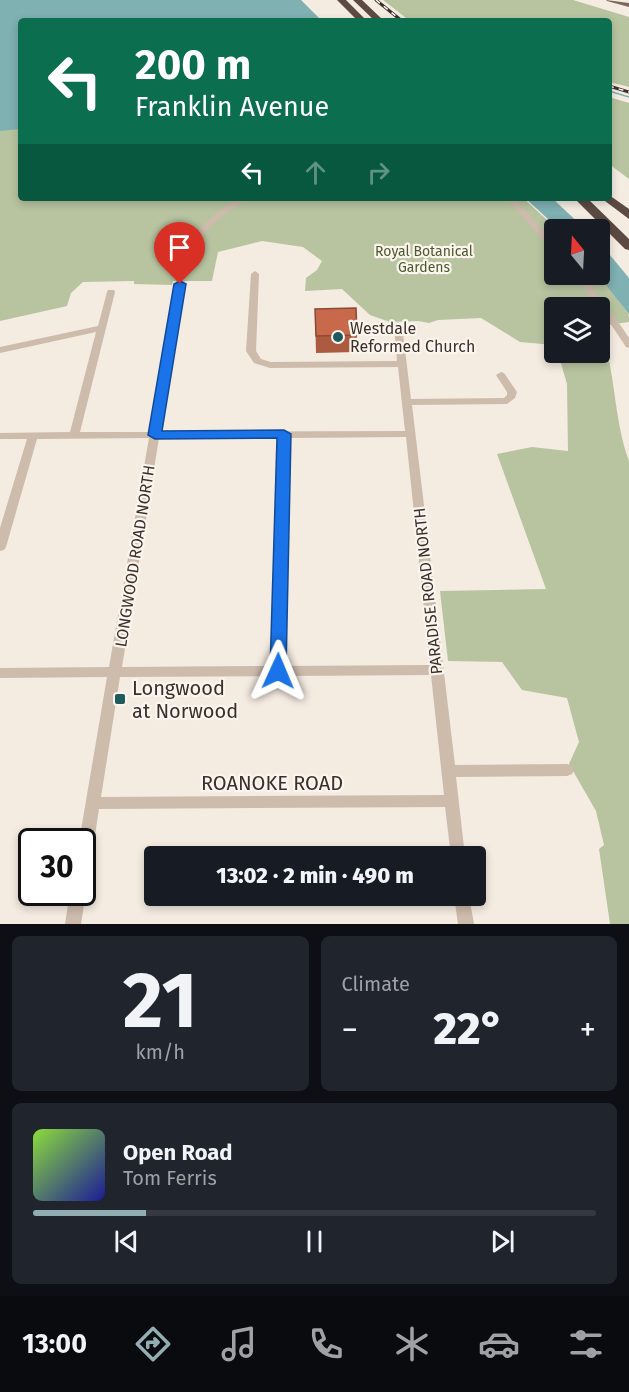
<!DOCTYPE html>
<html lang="en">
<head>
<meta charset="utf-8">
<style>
  :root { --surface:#171b24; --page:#20242c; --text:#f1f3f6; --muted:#9ea1a6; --line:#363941; --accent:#92aeb2 }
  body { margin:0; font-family:"Fira Sans",sans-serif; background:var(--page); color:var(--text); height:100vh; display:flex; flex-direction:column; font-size:22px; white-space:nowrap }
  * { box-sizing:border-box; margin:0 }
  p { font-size:20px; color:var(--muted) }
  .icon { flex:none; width:33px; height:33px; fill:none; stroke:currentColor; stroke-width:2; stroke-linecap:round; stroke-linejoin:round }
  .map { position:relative; height:924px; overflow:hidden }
  .details { display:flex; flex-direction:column; gap:12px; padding:12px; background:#0d0f14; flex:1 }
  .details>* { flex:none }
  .guide { position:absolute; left:18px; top:18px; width:594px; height:183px; border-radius:6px; box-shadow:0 3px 9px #0003; background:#0b6e4f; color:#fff; overflow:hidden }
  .needle { width:39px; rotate:342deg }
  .controls { position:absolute; left:544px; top:219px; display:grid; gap:12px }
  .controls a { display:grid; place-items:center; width:66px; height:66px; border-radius:6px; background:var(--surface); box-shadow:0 3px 9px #0003; font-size:30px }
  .speed { position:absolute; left:18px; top:828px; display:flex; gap:12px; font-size:30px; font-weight:700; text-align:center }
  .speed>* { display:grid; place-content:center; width:78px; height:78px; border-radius:50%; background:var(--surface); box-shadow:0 3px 9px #0003; line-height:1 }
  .speed .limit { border:3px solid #111; border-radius:9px; background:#fff; color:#111 }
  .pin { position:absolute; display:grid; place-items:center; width:51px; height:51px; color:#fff; margin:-62px -26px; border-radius:50% 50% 50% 0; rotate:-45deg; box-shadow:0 0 6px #0007 }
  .pin .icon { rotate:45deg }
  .me { position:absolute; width:66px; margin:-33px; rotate:1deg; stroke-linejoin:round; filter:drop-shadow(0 0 4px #0008) }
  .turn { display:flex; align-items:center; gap:21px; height:126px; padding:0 18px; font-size:27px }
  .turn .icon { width:78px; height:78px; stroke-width:2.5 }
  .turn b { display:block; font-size:42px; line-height:51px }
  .lanes { display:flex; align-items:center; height:57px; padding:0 18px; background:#0003; justify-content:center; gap:30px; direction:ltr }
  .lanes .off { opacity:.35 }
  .big { font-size:45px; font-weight:800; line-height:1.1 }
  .details .card { flex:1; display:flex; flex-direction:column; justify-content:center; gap:9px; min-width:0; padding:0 21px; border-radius:9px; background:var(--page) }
  .details .dial { align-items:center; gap:0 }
  .dial b { font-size:78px; line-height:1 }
  .song { display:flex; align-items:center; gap:18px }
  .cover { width:72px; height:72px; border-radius:9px; background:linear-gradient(135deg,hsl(90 70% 55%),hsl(240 70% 35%)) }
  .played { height:6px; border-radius:3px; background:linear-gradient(90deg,var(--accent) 20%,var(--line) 20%) }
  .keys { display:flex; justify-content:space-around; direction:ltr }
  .heat { display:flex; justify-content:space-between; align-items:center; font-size:33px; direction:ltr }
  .details .tiles { flex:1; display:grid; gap:12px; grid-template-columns:1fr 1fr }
  .card:last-child { grid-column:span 2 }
  .trip { position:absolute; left:144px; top:846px; width:342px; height:60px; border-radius:6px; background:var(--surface); box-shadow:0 3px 9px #0003; font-weight:800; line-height:60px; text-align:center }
  .dock { display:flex; height:96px; justify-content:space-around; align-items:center; background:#090b0e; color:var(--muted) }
  .dock .icon { width:42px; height:42px }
  .dock .active { color:var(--accent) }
  .dock b { font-size:27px; color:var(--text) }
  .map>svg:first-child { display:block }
  .green { fill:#b8c4a0 }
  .water { fill:#7fb0b2 }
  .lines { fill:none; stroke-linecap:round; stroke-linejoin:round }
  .stream { stroke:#7fb0b2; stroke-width:1.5 }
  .minor { fill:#cdbbac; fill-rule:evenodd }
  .major { fill:#7d675c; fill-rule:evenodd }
  .highway { fill:#5c4a42; fill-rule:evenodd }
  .rail-casing { stroke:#3b302b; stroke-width:3 }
  .rail { stroke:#fbf5ee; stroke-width:1.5; stroke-dasharray:5; stroke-linecap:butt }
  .wall { fill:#ac5a40 }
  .building { fill:#c8694b; stroke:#8c4a34; stroke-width:1.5 }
  .route { fill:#1a73e8; stroke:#114b97; stroke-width:1.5 }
  .poi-dot { fill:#1f5a5e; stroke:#fbf5ee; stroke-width:2 }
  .labels { text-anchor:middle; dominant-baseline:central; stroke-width:4.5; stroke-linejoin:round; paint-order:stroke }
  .far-park-label { font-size:14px; fill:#4a5a2e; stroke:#fbf5ee }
  .poi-label { font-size:16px; fill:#3b302b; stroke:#fbf5ee; text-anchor:start }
  .street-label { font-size:16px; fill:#3b302b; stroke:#fbf5ee }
  .near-poi-label { font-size:20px; fill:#3b302b; stroke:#fbf5ee; text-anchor:start }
  .near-street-label { font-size:20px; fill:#3b302b; stroke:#fbf5ee }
</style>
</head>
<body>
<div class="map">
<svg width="629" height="924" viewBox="0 0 629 924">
  <rect width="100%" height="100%" fill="#f4ebe1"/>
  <path class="green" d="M383 0H573L629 17V87L609 82V21H410Z
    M609 97 629 103V179L609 164Z
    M21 121V198H523L557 229 555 274 598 275C602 277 626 310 628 313 629 316 629 319 629 322L600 326V308H555V345L520 342 481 318 438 320 429 323 418 321 390 322 370 315 342 289 305 291 306 278 317 270 322 261 303 247 262 241 218 252 212 281H173L172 285 134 284V281L83 282 71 293 67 306 0 321V125Z
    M600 327C616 370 613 418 629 461V924H610L599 849 604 845 596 811 569 764 579 742 567 698 522 690 502 662 448 661 440 591 546 589 497 454 532 447 568 451 567 384 558 353 600 352Z"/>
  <path class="water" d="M0 0H301L322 21H21V129L0 131Z
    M525 198H552L585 229H559Z
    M600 243 629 278V314L598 275Z"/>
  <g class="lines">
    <path class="stream" d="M609 91 629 97"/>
    <path class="minor" d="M239 198H248C242 203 234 207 228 212 208 226 195 242 187 265L160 432 405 431 398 367 270 368 254 363 246 351 251 274 255 271 259 274 256 351 261 359 271 362 397 361 394 325 398 322 402 325 411 399 504 398 507 395V392L496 375 501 372 504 373 517 392 515 398 507 404 412 405 455 765 567 764 572 766 574 770 572 774 567 776 456 777 465 856H451L445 807 99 809 90 868 87 873 82 875V842H79L107 677 0 678V668L109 667 149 438 37 439 6 547 4 550 0 551V528L27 439H0V433L70 432 96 332 0 353V347L98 326 107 292 108 290H114L115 292 80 432H150L179 265C189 234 211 215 239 198ZM406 437 430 665 285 666 289 438ZM159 438H279L272 666 122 667ZM431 675 444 795 101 797 120 677Z
      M506 198H514L555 243V250H552Z
      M573 274H582L621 326 629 338V348L626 347 600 308H598Z
      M82 887 86 892 81 924H65L70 892H82Z
      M454 896H469L474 924H458Z"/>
    <path class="major" d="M606 0 629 3V7L607 1Z"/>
    <path class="highway" d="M337 0H346L367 21H358Z
      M353 0H362L384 21H375Z
      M609 195 629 209V219L601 198H609Z
      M574 198H587L629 239V250L625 249Z"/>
    <g class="rail-casing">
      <path id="rail" d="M376 0 402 21
        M609 86 629 92"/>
    </g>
    <use href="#rail" class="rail"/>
  </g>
  <path class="wall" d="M315 309 357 335 356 352 316 353Z"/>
  <path class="building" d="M356 308 357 335 316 336 315 309Z"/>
  <path class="route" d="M180 281 186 284 162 431 284 430 291 434 286 671 284 676 278 678 272 676 270 671 277 438 155 439 148 435 174 284Z"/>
  <g class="poi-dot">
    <circle cx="338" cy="337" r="6"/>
    <rect x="114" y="693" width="12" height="12" rx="3"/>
  </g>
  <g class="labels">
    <g class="far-park-label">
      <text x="424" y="251">Royal Botanical<tspan x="424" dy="16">Gardens</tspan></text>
    </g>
    <g class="poi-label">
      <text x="350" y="328">Westdale<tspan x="350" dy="18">Reformed Church</tspan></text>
    </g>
    <g class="street-label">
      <text transform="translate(135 556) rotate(-81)">LONGWOOD ROAD NORTH</text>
      <text transform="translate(428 591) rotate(-96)">PARADISE ROAD NORTH</text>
    </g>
    <g class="near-poi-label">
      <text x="132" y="688">Longwood<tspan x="132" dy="23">at Norwood</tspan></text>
    </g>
    <g class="near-street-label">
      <text x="272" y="783">ROANOKE ROAD</text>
    </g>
  </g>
</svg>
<div class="controls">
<a><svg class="needle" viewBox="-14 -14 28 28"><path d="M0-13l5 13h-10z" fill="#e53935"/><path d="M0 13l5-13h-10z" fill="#9ea1a6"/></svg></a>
<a><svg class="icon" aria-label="layers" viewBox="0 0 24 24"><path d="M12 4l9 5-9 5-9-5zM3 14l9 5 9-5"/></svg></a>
</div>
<div class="speed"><div class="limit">30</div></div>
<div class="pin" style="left:180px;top:284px;background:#d93025"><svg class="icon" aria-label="arrive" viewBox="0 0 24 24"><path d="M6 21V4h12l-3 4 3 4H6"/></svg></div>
<svg class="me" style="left:278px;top:671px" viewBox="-20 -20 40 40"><path d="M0-17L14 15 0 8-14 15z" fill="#1a73e8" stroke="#fff" stroke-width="4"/></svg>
<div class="trip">13:02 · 2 min · 490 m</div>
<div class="guide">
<div class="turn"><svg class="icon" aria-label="left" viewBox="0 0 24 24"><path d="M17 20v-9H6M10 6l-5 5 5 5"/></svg><div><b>200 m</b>Franklin Avenue</div></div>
<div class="lanes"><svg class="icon" aria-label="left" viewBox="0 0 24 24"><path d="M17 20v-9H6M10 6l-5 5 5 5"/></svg><svg class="icon off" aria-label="ahead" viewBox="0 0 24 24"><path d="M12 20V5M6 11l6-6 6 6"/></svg><svg class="icon off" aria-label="right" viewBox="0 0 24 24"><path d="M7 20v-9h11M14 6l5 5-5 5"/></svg></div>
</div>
</div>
<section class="details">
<div class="tiles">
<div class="card dial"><b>21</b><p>km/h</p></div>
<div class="card"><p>Climate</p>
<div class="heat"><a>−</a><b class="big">22°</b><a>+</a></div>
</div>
<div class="card">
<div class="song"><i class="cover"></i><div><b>Open Road</b><p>Tom Ferris</p></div></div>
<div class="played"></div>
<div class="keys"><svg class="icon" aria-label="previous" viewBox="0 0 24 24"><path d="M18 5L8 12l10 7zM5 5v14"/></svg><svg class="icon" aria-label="pause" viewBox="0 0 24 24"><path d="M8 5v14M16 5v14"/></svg><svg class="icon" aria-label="next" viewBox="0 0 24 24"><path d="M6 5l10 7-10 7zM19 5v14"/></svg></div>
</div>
</div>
</section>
<nav class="dock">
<b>13:00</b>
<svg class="icon active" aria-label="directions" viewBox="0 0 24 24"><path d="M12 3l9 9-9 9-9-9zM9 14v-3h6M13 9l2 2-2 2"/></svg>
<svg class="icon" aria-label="music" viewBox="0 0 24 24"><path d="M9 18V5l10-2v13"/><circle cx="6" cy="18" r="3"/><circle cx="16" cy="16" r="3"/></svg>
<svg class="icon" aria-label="phone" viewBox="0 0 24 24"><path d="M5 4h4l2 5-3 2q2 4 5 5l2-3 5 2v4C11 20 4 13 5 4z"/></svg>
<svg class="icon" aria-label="climate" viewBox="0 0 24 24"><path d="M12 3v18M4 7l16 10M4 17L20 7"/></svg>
<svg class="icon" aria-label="car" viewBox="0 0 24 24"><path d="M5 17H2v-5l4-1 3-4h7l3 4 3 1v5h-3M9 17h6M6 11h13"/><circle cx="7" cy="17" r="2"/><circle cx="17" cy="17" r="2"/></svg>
<svg class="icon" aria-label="filters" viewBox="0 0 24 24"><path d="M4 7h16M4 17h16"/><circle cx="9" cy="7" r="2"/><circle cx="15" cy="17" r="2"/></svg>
</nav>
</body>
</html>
